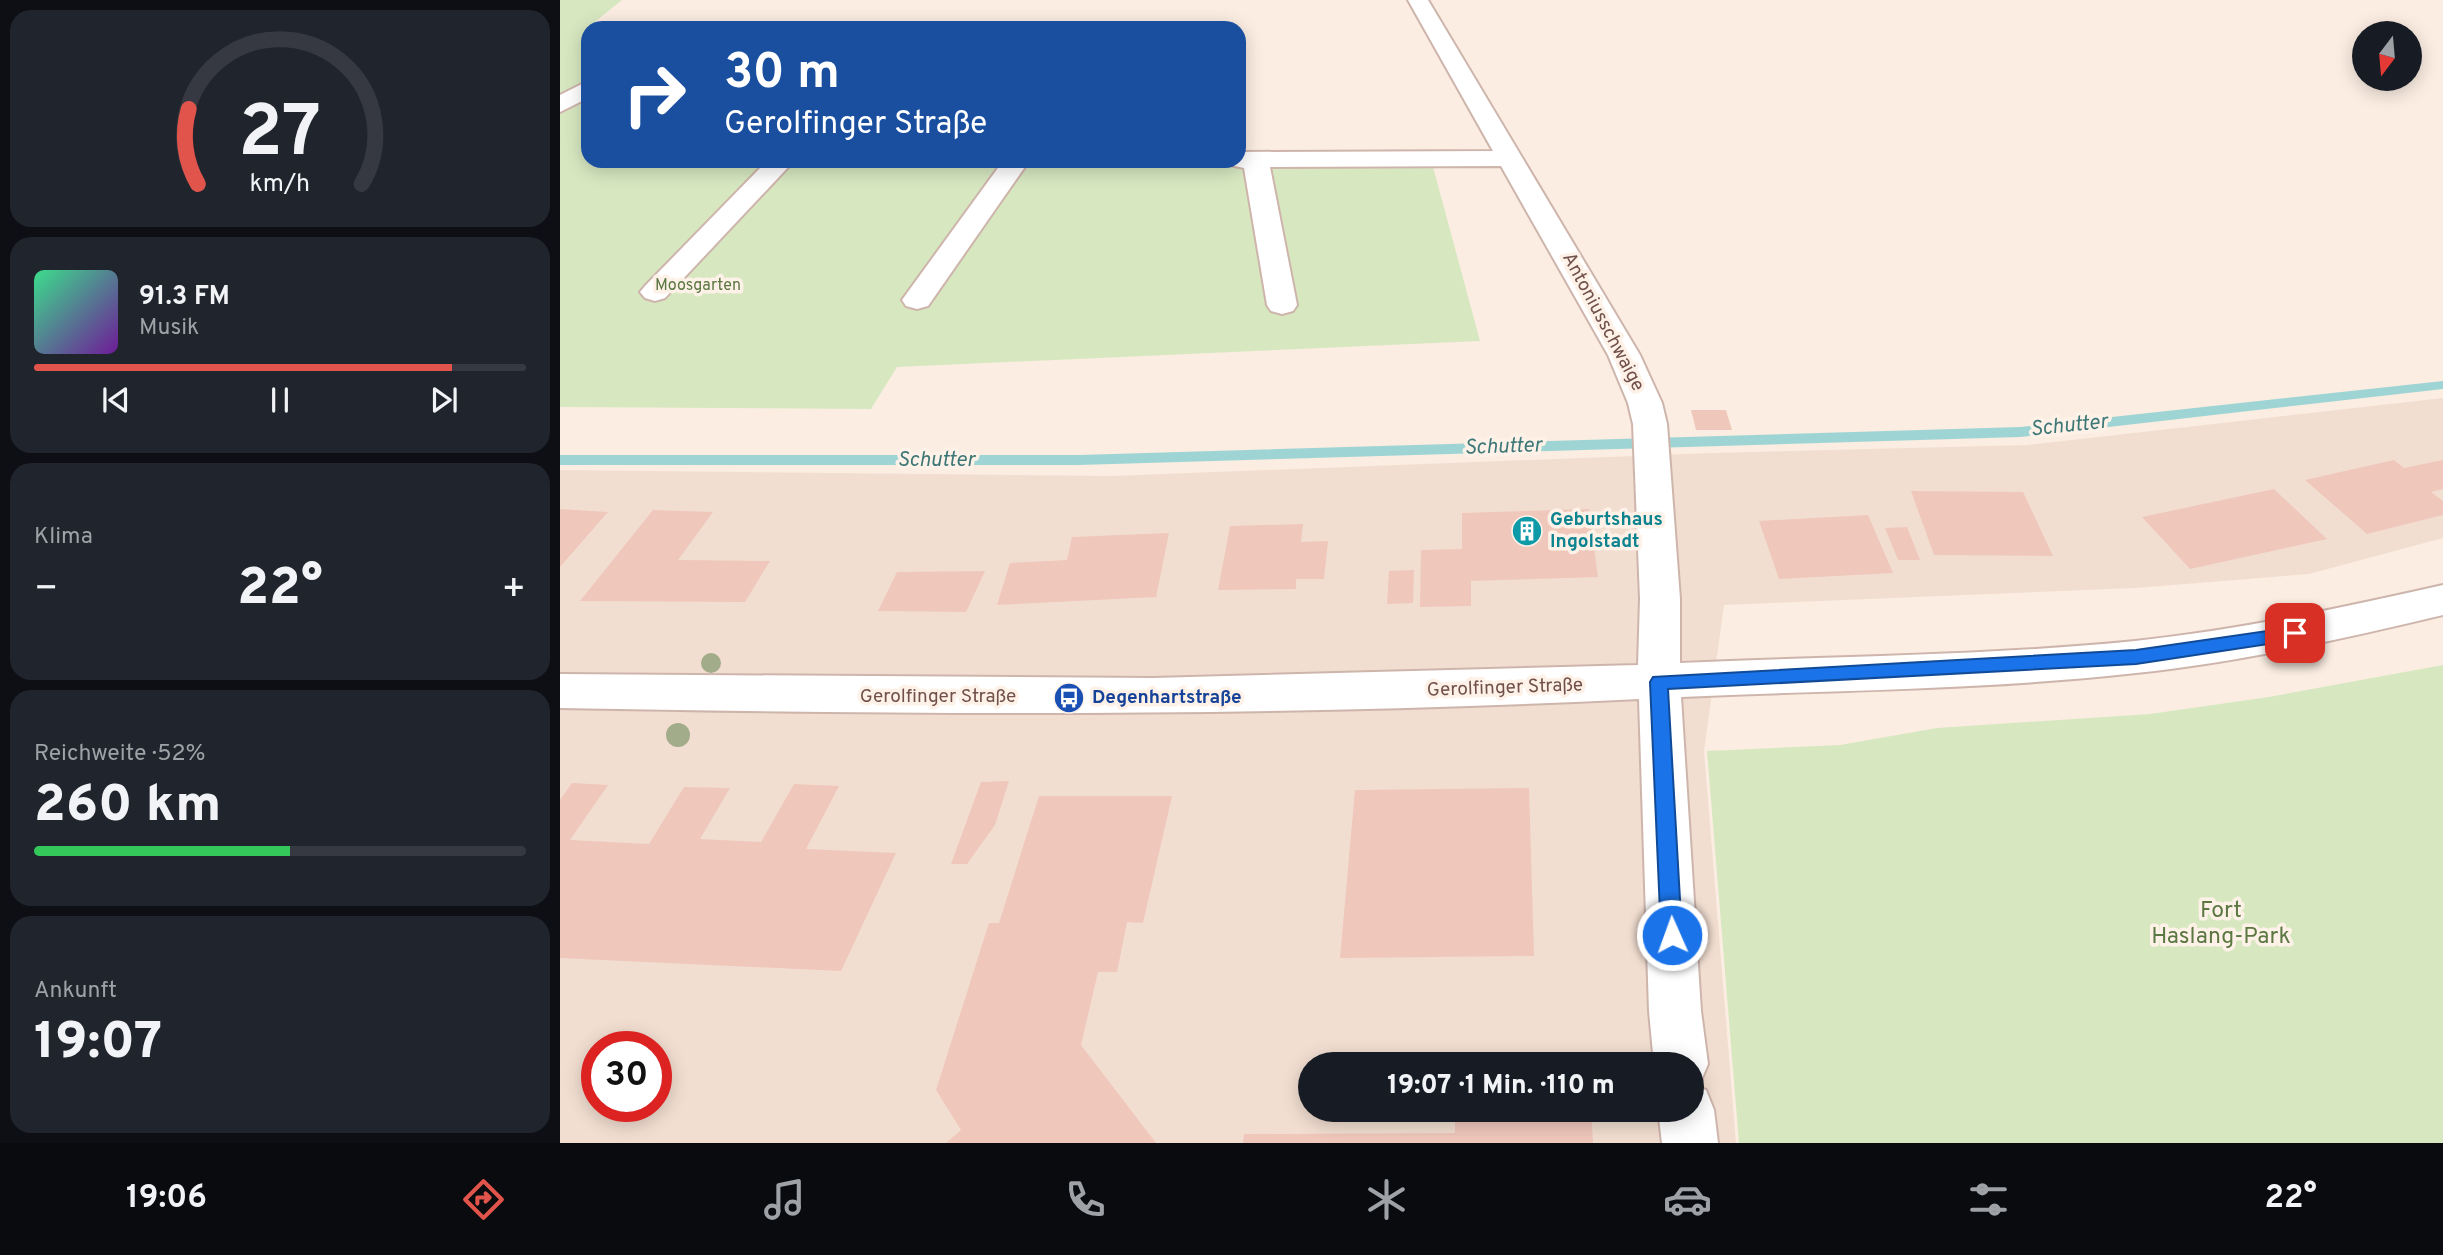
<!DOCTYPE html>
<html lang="de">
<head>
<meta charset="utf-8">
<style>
  :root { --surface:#171b24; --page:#20242c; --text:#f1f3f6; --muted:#9ea1a6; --line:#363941; --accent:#e1544b }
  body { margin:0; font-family:Overpass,sans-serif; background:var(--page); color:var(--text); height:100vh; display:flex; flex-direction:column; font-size:26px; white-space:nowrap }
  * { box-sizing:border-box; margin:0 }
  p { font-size:23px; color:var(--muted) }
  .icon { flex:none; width:38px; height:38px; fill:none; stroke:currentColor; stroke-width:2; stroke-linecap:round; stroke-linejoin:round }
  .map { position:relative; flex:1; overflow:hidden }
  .details { display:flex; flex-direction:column; gap:10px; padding:10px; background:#0d0f14; width:560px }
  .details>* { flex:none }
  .top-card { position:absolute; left:21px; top:21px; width:665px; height:147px; border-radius:21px; box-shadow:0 4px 18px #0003; background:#1a4fa0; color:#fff; overflow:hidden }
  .needle { width:46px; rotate:196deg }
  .controls { position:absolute; left:1792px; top:21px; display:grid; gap:14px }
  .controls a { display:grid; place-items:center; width:70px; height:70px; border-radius:50%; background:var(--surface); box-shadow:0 4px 18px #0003; font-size:35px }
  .speed { position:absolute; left:21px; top:1031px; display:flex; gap:14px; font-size:35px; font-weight:700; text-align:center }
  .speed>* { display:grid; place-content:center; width:91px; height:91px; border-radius:50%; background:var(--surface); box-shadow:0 4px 18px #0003; line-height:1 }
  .speed .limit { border:10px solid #d22; background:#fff; color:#111 }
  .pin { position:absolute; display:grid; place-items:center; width:60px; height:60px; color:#fff; margin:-30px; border-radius:14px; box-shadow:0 4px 10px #0006 }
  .me { position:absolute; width:77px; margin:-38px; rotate:358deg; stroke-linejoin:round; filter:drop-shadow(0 0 5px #0008) }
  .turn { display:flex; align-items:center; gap:24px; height:147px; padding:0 28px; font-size:32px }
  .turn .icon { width:91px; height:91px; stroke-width:2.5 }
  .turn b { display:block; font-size:49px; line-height:60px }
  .big { font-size:52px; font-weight:800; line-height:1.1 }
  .details .widget { flex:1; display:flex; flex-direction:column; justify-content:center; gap:10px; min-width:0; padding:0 24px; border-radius:21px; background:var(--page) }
  .details .dial { align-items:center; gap:0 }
  .dial svg { height:182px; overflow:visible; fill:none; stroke:var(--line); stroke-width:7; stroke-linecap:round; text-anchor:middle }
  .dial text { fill:var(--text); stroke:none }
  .song { display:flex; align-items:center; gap:21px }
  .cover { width:84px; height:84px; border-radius:10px; background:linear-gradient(135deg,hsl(150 70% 55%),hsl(280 70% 35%)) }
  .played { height:7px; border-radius:4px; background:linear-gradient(90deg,var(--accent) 85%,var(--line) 85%) }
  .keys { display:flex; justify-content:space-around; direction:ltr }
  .heat { display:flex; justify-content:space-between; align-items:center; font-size:38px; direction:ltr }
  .charge { height:10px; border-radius:5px; background:linear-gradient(90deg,#34c759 52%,var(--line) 0) }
  .trip { position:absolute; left:738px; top:1052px; width:406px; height:70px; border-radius:35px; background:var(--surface); box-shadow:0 4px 18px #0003; font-weight:800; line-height:70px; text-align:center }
  .menu { display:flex; height:112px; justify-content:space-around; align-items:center; background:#090b0e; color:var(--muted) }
  .menu .icon { width:49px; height:49px }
  .menu .active { color:var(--accent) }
  .menu b { font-size:32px; color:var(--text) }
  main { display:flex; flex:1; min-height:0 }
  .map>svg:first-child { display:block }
  .residential { fill:#f2ded1; fill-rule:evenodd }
  .green { fill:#d7e8c1 }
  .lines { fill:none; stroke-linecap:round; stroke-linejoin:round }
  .stream { fill:#9ed5d4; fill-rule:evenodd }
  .building { fill:#efc7bb }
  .minor-casing { stroke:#ceb5ac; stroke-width:4 }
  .minor { fill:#fff; fill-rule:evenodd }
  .tree { fill:#a3ac8a }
  .route { fill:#1a73e8; stroke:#114b97; stroke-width:2 }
  .labels { text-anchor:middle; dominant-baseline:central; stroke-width:7; stroke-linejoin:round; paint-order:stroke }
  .far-park-label { font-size:16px; fill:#5b7742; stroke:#fef2e8 }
  .street-label { font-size:19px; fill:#72514a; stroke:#fef2e8 }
  .culture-label { font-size:19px; font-weight:bold; fill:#0d838f; stroke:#fef2e8; text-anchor:start }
  .transit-label { font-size:19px; font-weight:bold; fill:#164399; stroke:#fef2e8; text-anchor:start }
  .water-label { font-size:21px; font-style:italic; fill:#3e7777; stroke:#fef2e8 }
  .near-park-label { font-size:23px; fill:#5b7742; stroke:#fef2e8 }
</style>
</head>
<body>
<main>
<section class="details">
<div class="widget dial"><svg viewBox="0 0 100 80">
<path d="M14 69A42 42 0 1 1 86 69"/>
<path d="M14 69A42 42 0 0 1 10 36" stroke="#e1544b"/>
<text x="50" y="56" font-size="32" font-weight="700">27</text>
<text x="50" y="72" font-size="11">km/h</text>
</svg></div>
<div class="widget">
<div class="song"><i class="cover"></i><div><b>91.3 FM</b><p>Musik</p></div></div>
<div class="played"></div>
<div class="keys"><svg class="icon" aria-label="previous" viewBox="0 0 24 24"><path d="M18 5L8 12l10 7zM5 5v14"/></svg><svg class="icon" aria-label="pause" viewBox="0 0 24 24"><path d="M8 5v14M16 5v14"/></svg><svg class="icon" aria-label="next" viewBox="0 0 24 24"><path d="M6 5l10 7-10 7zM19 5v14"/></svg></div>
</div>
<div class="widget"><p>Klima</p>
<div class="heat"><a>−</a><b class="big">22°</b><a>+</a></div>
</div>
<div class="widget"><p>Reichweite · 52%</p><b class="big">260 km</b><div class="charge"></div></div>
<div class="widget"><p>Ankunft</p><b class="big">19:07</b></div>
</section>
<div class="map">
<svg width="1883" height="1143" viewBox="0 0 1883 1143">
  <rect width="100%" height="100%" fill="#fbede2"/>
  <path class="residential" d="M1883 398V538L1749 574 1576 588 1164 605 1144 751 1176 1143H0V470L551 476 1152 453 1468 445ZM37 1046H96V1106H37ZM751 1064H1132V1110H751Z"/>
  <path class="green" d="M0 0H62L26 29 21 52 28 55V161H679L869 152 920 341 337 367 311 409 0 407Z
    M1883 665V1143H1179L1147 751 1280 745 1377 728 1590 714 1709 697Z"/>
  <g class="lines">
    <path class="stream" d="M1883 381V389L1460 437 519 465H0V455H519L1460 427Z"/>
  </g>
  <path class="building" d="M1131 410H1166L1172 430H1136Z
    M1834 460 1844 468 1883 460V489L1871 492 1883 501V515L1807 534 1745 480Z
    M1714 489 1767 539 1630 569 1582 517Z
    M1351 491 1463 492 1493 556 1374 555Z
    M0 509 48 512 0 567Z
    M1029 509 1038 577 911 581V606L860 607 861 550 902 549V513Z
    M93 510 153 512 118 560 210 561 185 602 20 601Z
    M1308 515 1333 573 1219 579 1199 521Z
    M743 524 741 542 768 541 764 579H736V589L658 590 670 526Z
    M1347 527 1360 560H1338L1325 528Z
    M609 533 596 597 437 605 450 563 507 560 512 537Z
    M854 570 853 603 827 604 829 571Z
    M425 571 406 612 318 611 337 572Z
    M449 781 435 825 407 864H391L421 782Z
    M12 783 48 785 10 840 89 844 124 787 170 788 140 839 201 842 234 784 279 786 246 849 336 853 281 971 0 958V800Z
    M969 788 974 956 780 958 795 790Z
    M479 796H612L583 923 567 922 557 972H538L521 1045 596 1143H386L401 1130 376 1090 429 923H439Z
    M895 1110H1031L1033 1143H683L684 1134 895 1133Z"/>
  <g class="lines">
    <g class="minor-casing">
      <path id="minor" d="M848 0H868L1080 355 1102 403 1107 424 1120 599V663C1272 656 1424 656 1575 641 1679 630 1781 608 1883 585V615C1782 639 1680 662 1576 673 1425 690 1272 690 1121 697L1141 1011 1148 1064 1140 1083 1134 1086 1146 1090 1154 1110 1158 1143H1102L1098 1110H1132V1064H1094L1089 1011 1079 699C719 717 360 715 0 708V674L593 678 1078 665 1080 599 1073 424 1068 403 1048 355 941 166 710 167 737 305 733 311 722 314 711 311 707 305 684 168 670 165 667 161H679V152L933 151Z
        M28 81V98L0 112V95Z
        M207 161H234L105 298 95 301 85 298 80 292 85 286Z
        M443 161H469L368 306 357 309 346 306 342 300Z"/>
    </g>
    <use href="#minor" class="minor"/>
  </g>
  <g class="tree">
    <circle cx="151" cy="663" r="10"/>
    <circle cx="118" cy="735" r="12"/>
  </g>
  <path class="route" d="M1735 627 1743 633 1735 640 1576 664 1108 689 1122 935 1119 942 1112 945 1104 942 1101 935 1090 682 1093 677 1576 650Z"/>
  <defs>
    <g id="building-disc" transform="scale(1.575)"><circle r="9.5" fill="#0f9aa8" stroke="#fef2e8"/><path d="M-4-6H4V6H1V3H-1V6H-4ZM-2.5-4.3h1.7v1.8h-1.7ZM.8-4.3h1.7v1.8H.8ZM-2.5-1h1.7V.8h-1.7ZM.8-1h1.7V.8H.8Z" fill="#fff"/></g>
    <g id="bus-disc" transform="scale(1.575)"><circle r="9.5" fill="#1a4fb4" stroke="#fef2e8"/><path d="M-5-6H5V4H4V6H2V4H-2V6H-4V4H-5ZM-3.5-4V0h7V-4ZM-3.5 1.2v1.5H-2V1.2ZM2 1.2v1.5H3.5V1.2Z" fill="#fff"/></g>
  </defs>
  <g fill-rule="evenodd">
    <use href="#building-disc" x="967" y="531"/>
    <use href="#bus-disc" x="509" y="698"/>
  </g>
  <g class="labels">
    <g class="far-park-label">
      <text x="138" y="286">Moosgarten</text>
    </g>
    <g class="street-label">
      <text transform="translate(1043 322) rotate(62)">Antoniusschwaige</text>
      <text transform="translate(945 688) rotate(-2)">Gerolfinger Straße</text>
      <text x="378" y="697">Gerolfinger Straße</text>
    </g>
    <g class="culture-label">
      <text x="990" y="520">Geburtshaus<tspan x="990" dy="22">Ingolstadt</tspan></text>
    </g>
    <g class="transit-label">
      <text x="532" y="698">Degenhartstraße</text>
    </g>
    <g class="water-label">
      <text transform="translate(1509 426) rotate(-6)">Schutter</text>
      <text transform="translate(943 447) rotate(-2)">Schutter</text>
      <text x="376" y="460">Schutter</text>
    </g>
    <g class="near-park-label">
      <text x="1661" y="911">Fort<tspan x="1661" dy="26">Haslang-Park</tspan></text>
    </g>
  </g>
</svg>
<div class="controls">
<a><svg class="needle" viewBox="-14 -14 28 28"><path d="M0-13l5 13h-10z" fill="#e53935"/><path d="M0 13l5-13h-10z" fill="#9ea1a6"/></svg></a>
</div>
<div class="speed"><div class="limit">30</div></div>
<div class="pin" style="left:1735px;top:633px;background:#d93025"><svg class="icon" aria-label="arrive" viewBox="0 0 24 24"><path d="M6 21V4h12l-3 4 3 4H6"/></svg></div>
<svg class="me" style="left:1112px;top:935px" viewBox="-20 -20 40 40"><circle r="17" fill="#1a73e8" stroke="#fff" stroke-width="3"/><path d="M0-11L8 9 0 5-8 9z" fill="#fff"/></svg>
<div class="trip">19:07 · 1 Min. · 110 m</div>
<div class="top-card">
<div class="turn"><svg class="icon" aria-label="right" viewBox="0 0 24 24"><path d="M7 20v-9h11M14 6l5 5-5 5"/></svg><div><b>30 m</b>Gerolfinger Straße</div></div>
</div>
</div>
</main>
<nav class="menu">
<b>19:06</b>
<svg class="icon active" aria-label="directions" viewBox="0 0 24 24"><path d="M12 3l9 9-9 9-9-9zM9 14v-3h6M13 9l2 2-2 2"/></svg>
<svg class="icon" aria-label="music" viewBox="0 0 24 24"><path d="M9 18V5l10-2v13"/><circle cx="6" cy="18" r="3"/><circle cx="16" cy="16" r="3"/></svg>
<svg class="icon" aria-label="phone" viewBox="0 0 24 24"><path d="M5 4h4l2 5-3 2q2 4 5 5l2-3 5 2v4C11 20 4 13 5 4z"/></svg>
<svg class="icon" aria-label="climate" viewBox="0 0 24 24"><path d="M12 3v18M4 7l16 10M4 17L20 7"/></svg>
<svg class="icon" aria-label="car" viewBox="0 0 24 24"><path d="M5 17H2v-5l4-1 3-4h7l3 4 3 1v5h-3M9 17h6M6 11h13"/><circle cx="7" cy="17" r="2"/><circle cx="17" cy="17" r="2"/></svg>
<svg class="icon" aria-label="filters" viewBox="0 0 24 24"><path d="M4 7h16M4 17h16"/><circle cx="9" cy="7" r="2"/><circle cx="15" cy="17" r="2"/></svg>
<b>22°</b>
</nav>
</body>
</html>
